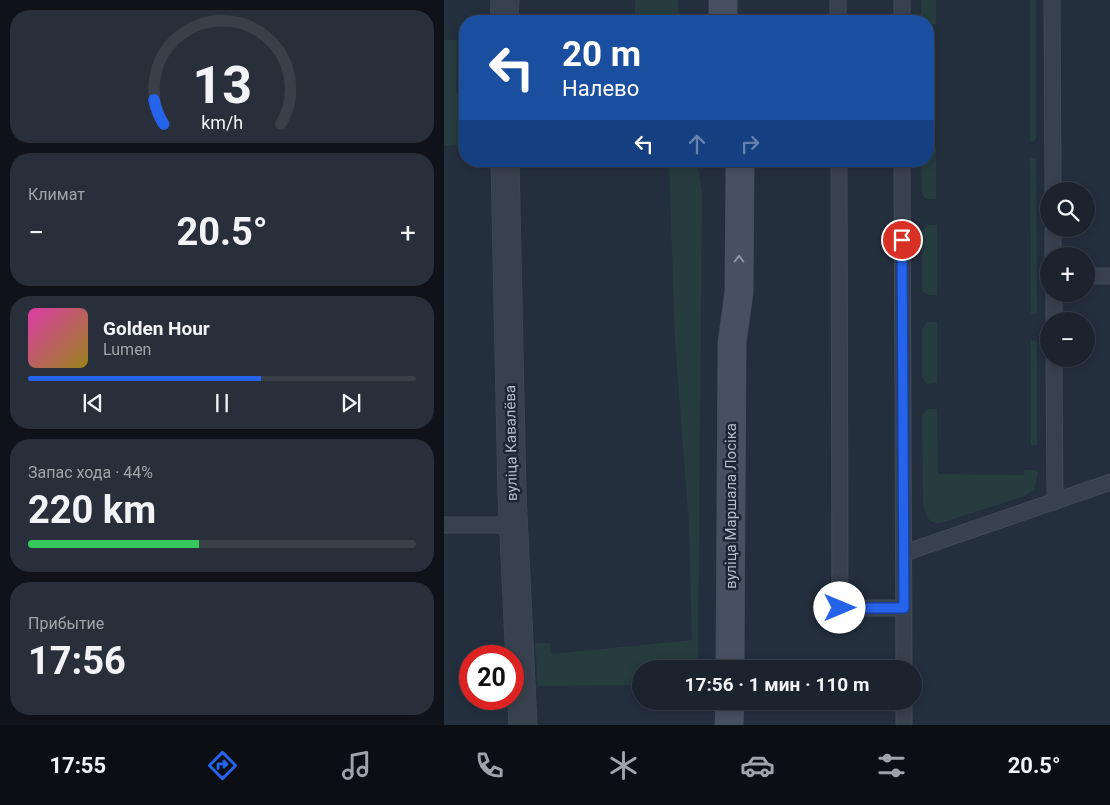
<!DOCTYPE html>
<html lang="ru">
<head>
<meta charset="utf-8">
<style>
  :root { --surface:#1b232e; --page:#282f3a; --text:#f1f3f6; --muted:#a0a4aa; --line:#39404a; --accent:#2563eb }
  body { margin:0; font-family:Roboto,sans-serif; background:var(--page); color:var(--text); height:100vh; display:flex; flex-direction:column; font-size:19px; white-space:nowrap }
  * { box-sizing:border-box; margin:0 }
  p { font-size:16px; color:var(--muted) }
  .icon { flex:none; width:28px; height:28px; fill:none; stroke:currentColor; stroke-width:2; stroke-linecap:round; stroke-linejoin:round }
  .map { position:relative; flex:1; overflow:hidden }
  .details { display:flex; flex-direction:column; gap:10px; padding:10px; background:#0f1319; width:444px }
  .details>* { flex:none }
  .top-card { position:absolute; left:15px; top:15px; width:475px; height:152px; border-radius:20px; box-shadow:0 2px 8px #0003,0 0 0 1px var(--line); background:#1a4fa0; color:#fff; overflow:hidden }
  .controls { position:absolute; left:596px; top:182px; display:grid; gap:10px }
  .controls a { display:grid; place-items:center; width:55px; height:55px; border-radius:50%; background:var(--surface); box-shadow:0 2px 8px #0003,0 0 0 1px var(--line); font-size:25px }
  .speed { position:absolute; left:15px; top:645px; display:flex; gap:10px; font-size:25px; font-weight:700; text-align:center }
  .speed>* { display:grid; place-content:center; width:65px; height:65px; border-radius:50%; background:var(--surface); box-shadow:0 2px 8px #0003,0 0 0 1px var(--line); line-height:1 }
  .speed .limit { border:8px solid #d22; background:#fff; color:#111 }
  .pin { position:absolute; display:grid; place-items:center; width:42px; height:42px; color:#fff; margin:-21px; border:2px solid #fff; border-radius:50%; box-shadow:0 1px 5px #0007 }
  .me { position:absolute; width:55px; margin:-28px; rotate:90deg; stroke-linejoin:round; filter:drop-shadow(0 0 4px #0008) }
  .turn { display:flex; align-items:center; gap:18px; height:105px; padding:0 20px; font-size:22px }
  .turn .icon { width:65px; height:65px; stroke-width:2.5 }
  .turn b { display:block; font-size:35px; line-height:42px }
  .lanes { display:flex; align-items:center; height:48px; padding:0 20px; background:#0003; justify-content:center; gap:25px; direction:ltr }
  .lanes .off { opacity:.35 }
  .big { font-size:38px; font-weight:700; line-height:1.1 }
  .details .tile { flex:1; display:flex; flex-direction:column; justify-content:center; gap:8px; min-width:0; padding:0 18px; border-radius:20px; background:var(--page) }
  .details .dial { align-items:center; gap:0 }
  .dial svg { height:130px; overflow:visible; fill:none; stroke:var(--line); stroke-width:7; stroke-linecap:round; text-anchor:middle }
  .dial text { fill:var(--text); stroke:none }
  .song { display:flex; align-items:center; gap:15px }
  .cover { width:60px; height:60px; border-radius:8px; background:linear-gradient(135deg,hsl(320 70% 55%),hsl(50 70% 35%)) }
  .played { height:5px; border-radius:2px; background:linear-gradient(90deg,var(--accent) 60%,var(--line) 60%) }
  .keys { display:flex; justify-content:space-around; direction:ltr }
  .heat { display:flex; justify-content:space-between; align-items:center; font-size:28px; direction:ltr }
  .charge { height:8px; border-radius:4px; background:linear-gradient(90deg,#34c759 44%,var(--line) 0) }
  .trip { position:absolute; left:188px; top:660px; width:290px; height:50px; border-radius:25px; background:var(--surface); box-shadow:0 2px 8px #0003,0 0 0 1px var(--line); font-weight:700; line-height:50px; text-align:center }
  .tab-bar { display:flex; height:80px; justify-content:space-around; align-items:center; background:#0b0e12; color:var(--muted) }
  .tab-bar .icon { width:35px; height:35px }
  .tab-bar .current { color:var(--accent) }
  .tab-bar b { font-size:22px; color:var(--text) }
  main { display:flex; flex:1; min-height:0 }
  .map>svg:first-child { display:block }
  .green { fill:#263c3f }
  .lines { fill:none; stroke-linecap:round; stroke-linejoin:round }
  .service-casing { stroke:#414a57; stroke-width:17 }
  .minor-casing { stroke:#414a57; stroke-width:29 }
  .secondary-casing { stroke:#414a57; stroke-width:29 }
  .service { stroke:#38414e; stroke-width:15 }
  .minor { stroke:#38414e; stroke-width:28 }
  .secondary { stroke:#465061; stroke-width:28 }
  .oneway { stroke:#8e96a5 }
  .route-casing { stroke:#184099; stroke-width:12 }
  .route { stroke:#2563eb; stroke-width:9 }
  .labels { text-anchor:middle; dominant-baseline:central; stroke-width:5; stroke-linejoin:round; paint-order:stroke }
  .street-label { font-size:15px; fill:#b4bcc9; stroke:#1d2633 }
</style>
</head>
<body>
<main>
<section class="details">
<div class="tile dial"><svg viewBox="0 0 100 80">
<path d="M14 69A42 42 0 1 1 86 69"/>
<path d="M14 69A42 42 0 0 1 8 54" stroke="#2563eb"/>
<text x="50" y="56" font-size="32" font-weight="700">13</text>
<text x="50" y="72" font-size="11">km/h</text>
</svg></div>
<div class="tile"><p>Климат</p>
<div class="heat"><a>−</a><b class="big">20.5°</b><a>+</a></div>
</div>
<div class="tile">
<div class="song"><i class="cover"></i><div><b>Golden Hour</b><p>Lumen</p></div></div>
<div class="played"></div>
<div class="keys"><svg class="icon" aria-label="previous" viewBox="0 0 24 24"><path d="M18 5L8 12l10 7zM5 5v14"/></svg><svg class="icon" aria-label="pause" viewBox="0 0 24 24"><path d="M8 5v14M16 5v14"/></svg><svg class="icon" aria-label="next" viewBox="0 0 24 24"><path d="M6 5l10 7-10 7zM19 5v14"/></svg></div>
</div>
<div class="tile"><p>Запас хода · 44%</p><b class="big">220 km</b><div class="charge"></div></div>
<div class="tile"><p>Прибытие</p><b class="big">17:56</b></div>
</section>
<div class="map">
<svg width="667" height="725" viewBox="0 0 667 725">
  <rect width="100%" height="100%" fill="#242f3e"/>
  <path class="green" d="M191 0H234V21H191Z
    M477 0H492V24H484V21H479L477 18Z
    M586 0H592V138L590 141H586Z
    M0 40H13L12 93H21V141L12 145 0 146Z
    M484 48 492 49V121H484Z
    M484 147H492V199H482L478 194 477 161H484Z
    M586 158 592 160 593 311 591 314H587Z
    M225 161H253L258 193 254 657 249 669H196V685L94 686 91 643H106L107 654 248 640 245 525 231 341Z
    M483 225H493V295H483L478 290V231Z
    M483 322H493V383L483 384 478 378V329Z
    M591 340 593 344V445H587V341Z
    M483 409H493L494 474 580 475V470H591L594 473 590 489 580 496 497 523C484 525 480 514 479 502L478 415Z"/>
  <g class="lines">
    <g class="service-casing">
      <path id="service" d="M394 0V21
        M458 0V21
        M608 0 609 191
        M395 161 396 608H460
        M458 161 460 669
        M609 229V256
        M642 276H667
        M610 294V321
        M610 359 611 502
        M0 525H69
        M460 553 667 482
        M460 725V701"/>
    </g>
    <g class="minor-casing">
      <path id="minor" d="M60 21 61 0
        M61 161 68 493 79 725"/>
    </g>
    <g class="secondary-casing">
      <path id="secondary" d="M279 21V0
        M286 669 288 343 295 292 296 161
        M285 725 286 701"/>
    </g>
    <use href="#service" class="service"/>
    <use href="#minor" class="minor"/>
    <use href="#secondary" class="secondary"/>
  </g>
  <defs><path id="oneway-chevron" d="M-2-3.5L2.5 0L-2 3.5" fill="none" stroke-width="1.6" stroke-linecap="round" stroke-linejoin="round" transform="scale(1.25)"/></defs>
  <use class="oneway" href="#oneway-chevron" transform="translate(295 259) rotate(-90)"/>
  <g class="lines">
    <g class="route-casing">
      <path id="route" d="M396 608H460L458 240"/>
    </g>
    <use href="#route" class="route"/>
  </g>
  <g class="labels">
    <g class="street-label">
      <text transform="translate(67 443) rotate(-91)">вуліца Кавалёва</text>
      <text transform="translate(287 506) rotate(-90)">вуліца Маршала Лосіка</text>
    </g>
  </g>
</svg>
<div class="controls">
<a><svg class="icon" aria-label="search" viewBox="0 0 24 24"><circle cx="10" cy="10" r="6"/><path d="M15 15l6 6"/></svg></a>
<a>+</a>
<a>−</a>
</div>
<div class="speed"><div class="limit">20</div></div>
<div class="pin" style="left:458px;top:240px;background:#d93025"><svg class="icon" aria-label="arrive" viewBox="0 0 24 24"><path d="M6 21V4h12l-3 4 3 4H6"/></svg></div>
<svg class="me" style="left:396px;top:608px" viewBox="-20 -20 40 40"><circle r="19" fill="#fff"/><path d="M0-13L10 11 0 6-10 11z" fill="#2563eb"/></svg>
<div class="trip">17:56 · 1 мин · 110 m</div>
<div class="top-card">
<div class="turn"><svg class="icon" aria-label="left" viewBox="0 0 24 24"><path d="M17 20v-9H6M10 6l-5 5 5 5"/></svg><div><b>20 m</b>Налево</div></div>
<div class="lanes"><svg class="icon" aria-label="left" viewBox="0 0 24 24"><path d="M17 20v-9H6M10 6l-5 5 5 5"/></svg><svg class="icon off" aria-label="ahead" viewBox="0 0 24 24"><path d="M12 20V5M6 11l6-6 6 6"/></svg><svg class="icon off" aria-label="right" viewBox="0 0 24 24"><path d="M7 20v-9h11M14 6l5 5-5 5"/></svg></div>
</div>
</div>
</main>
<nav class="tab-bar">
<b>17:55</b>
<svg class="icon current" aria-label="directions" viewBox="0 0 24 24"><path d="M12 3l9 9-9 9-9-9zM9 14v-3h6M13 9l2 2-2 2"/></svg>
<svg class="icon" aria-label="music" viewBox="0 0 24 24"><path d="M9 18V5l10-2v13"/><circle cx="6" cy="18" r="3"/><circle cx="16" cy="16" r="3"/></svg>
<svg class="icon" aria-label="phone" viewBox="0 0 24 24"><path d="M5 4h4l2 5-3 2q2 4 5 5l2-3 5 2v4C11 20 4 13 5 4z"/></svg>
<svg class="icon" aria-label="climate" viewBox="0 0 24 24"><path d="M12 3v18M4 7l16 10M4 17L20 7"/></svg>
<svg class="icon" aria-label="car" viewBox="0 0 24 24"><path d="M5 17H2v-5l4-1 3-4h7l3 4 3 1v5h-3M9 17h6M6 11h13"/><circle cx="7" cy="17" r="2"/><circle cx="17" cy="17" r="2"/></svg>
<svg class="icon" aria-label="filters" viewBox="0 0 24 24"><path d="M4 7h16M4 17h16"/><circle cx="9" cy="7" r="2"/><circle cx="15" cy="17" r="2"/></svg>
<b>20.5°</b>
</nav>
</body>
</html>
